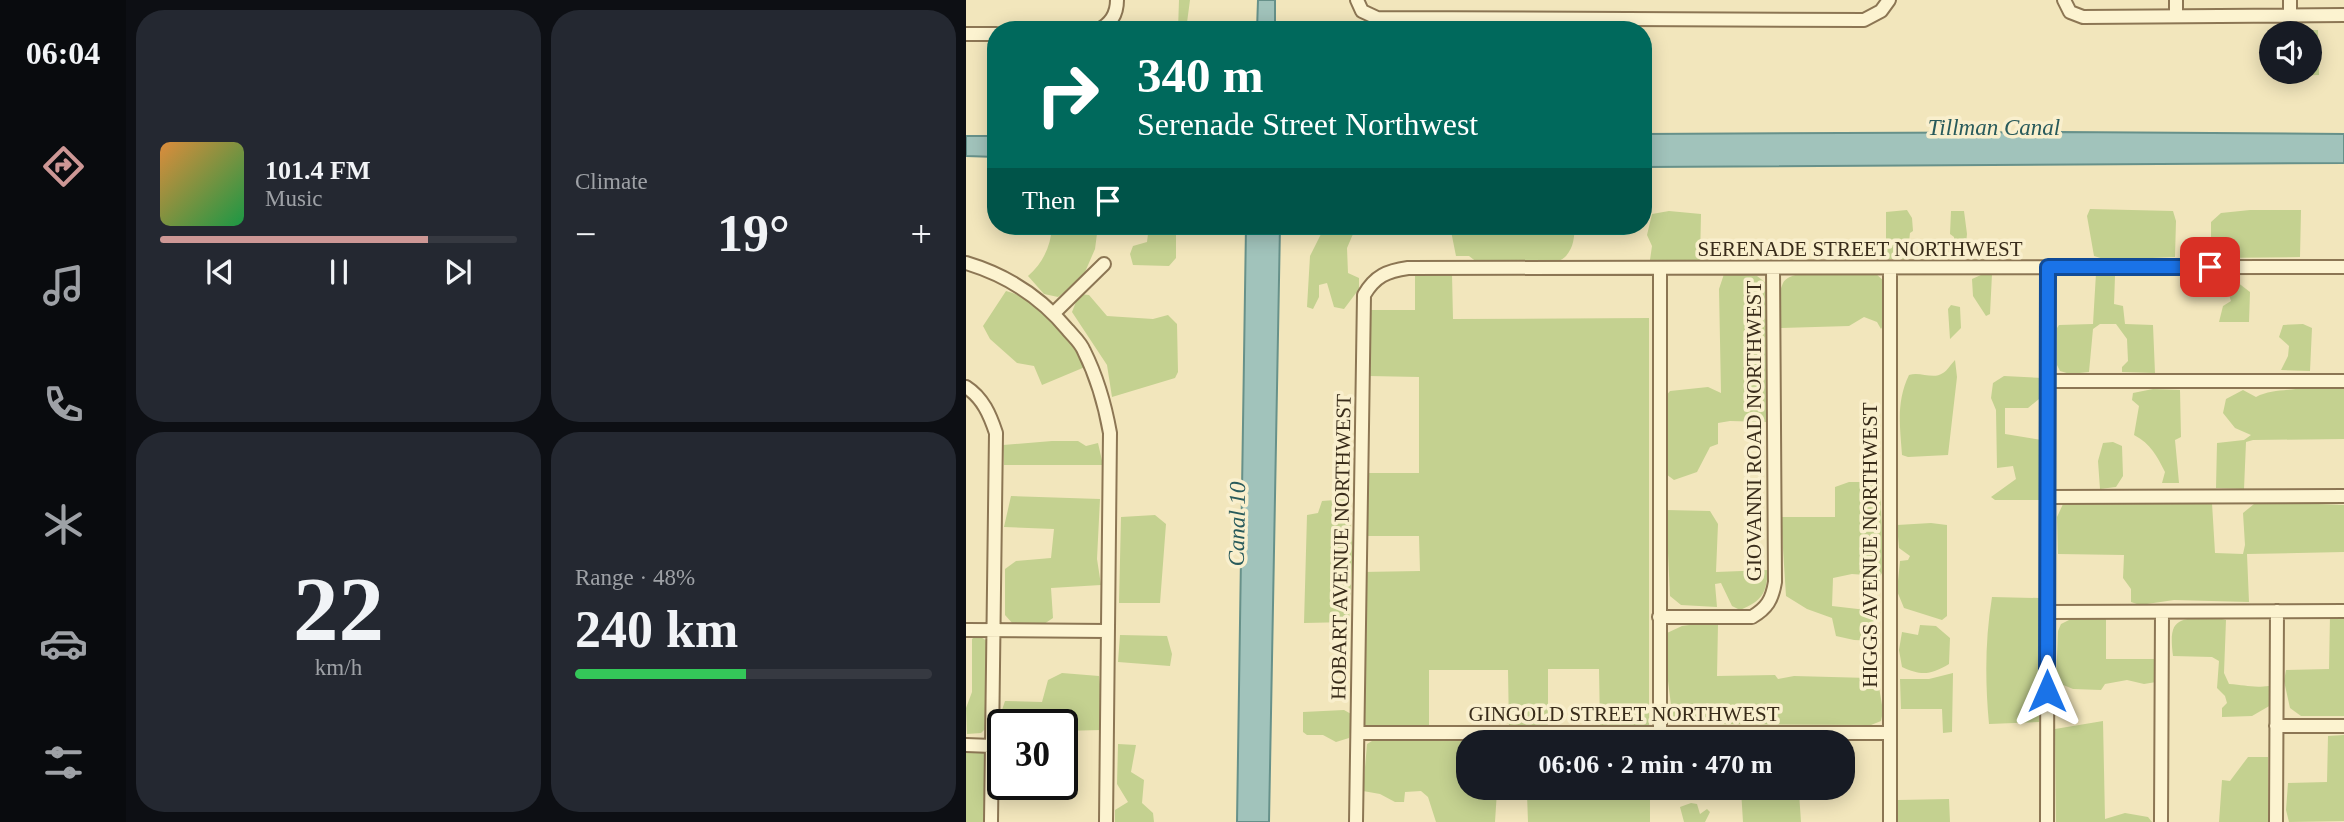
<!DOCTYPE html>
<html lang="en">
<head>
<meta charset="utf-8">
<style>
  :root { --surface:#171b24; --page:#242831; --text:#f1f3f6; --muted:#9ea1a6; --line:#363941; --accent:#cd9795 }
  body { margin:0; font-family:"Times New Roman",serif; background:var(--page); color:var(--text); height:100vh; display:flex; flex-direction:column; font-size:26px; white-space:nowrap }
  * { box-sizing:border-box; margin:0 }
  p { font-size:23px; color:var(--muted) }
  .icon { flex:none; width:38px; height:38px; fill:none; stroke:currentColor; stroke-width:2; stroke-linecap:round; stroke-linejoin:round }
  .map { position:relative; flex:1; overflow:hidden }
  .details { display:flex; flex-direction:column; gap:10px; padding:10px; background:#0d0f14; width:840px }
  .details>* { flex:none }
  .hud { position:absolute; left:21px; top:21px; width:665px; height:214px; border-radius:28px; box-shadow:0 4px 18px #0003; background:#00695c; color:#fff; overflow:hidden }
  .tools { position:absolute; left:1293px; top:21px; display:grid; gap:14px }
  .tools a { display:grid; place-items:center; width:63px; height:63px; border-radius:50%; background:var(--surface); box-shadow:0 4px 18px #0003; font-size:35px }
  .speed { position:absolute; left:21px; top:709px; display:flex; gap:14px; font-size:35px; font-weight:700; text-align:center }
  .speed>* { display:grid; place-content:center; width:91px; height:91px; border-radius:50%; background:var(--surface); box-shadow:0 4px 18px #0003; line-height:1 }
  .speed .limit { border:4px solid #111; border-radius:10px; background:#fff; color:#111 }
  .pin { position:absolute; display:grid; place-items:center; width:60px; height:60px; color:#fff; margin:-30px; border-radius:14px; box-shadow:0 4px 10px #0006 }
  .me { position:absolute; width:77px; margin:-38px; rotate:0deg; stroke-linejoin:round; filter:drop-shadow(0 0 5px #0008) }
  .turn { display:flex; align-items:center; gap:24px; height:147px; padding:0 35px; font-size:32px }
  .turn .icon { width:91px; height:91px; stroke-width:2.5 }
  .turn b { display:block; font-size:49px; line-height:60px }
  .then { display:flex; align-items:center; height:66px; padding:0 35px; background:#0003; gap:14px; font-size:26px }
  .big { font-size:52px; font-weight:800; line-height:1.1 }
  .details .widget { flex:1; display:flex; flex-direction:column; justify-content:center; gap:10px; min-width:0; padding:0 24px; border-radius:28px; background:var(--page) }
  .details .dial { align-items:center; gap:0 }
  .dial b { font-size:91px; line-height:1 }
  .song { display:flex; align-items:center; gap:21px }
  .cover { width:84px; height:84px; border-radius:10px; background:linear-gradient(135deg,hsl(30 70% 55%),hsl(140 70% 35%)) }
  .played { height:7px; border-radius:4px; background:linear-gradient(90deg,var(--accent) 75%,var(--line) 75%) }
  .keys { display:flex; justify-content:space-around; direction:ltr }
  .heat { display:flex; justify-content:space-between; align-items:center; font-size:38px; direction:ltr }
  .charge { height:10px; border-radius:5px; background:linear-gradient(90deg,#34c759 48%,var(--line) 0) }
  .details .tiles { flex:1; display:grid; gap:10px; grid-template-columns:repeat(2,1fr) }
  .trip { position:absolute; left:490px; top:730px; width:399px; height:70px; border-radius:28px; background:var(--surface); box-shadow:0 4px 18px #0003; font-weight:800; line-height:70px; text-align:center }
  main { display:flex; flex:1; min-height:0 }
  .menu { display:flex; flex-direction:column; width:126px; justify-content:space-around; align-items:center; background:#090b0e; color:var(--muted) }
  .menu .icon { width:49px; height:49px }
  .menu .active { color:var(--accent) }
  .menu b { font-size:32px; color:var(--text) }
  .map>svg:first-child { display:block }
  .green { fill:#c4d190 }
  .water { fill:#a1c3bb; stroke:#67918a; stroke-width:2 }
  .lines { fill:none; stroke-linecap:round; stroke-linejoin:round }
  .minor-casing { stroke:#8c7654; stroke-width:16 }
  .minor { stroke:#fcf3d0; stroke-width:12 }
  .route-casing { stroke:#114b97; stroke-width:18 }
  .route { stroke:#1a73e8; stroke-width:12 }
  .labels { text-anchor:middle; dominant-baseline:central; stroke-width:7; stroke-linejoin:round; paint-order:stroke }
  .street-label { font-size:21px; fill:#392c1a; stroke:#f9efcd }
  .water-label { font-size:23px; font-style:italic; fill:#285a5b; stroke:#f9efcd }
</style>
</head>
<body>
<main>
<nav class="menu">
<b>06:04</b>
<svg class="icon active" aria-label="directions" viewBox="0 0 24 24"><path d="M12 3l9 9-9 9-9-9zM9 14v-3h6M13 9l2 2-2 2"/></svg>
<svg class="icon" aria-label="music" viewBox="0 0 24 24"><path d="M9 18V5l10-2v13"/><circle cx="6" cy="18" r="3"/><circle cx="16" cy="16" r="3"/></svg>
<svg class="icon" aria-label="phone" viewBox="0 0 24 24"><path d="M5 4h4l2 5-3 2q2 4 5 5l2-3 5 2v4C11 20 4 13 5 4z"/></svg>
<svg class="icon" aria-label="climate" viewBox="0 0 24 24"><path d="M12 3v18M4 7l16 10M4 17L20 7"/></svg>
<svg class="icon" aria-label="car" viewBox="0 0 24 24"><path d="M5 17H2v-5l4-1 3-4h7l3 4 3 1v5h-3M9 17h6M6 11h13"/><circle cx="7" cy="17" r="2"/><circle cx="17" cy="17" r="2"/></svg>
<svg class="icon" aria-label="filters" viewBox="0 0 24 24"><path d="M4 7h16M4 17h16"/><circle cx="9" cy="7" r="2"/><circle cx="15" cy="17" r="2"/></svg>
</nav>
<section class="details">
<div class="tiles">
<div class="widget">
<div class="song"><i class="cover"></i><div><b>101.4 FM</b><p>Music</p></div></div>
<div class="played"></div>
<div class="keys"><svg class="icon" aria-label="previous" viewBox="0 0 24 24"><path d="M18 5L8 12l10 7zM5 5v14"/></svg><svg class="icon" aria-label="pause" viewBox="0 0 24 24"><path d="M8 5v14M16 5v14"/></svg><svg class="icon" aria-label="next" viewBox="0 0 24 24"><path d="M6 5l10 7-10 7zM19 5v14"/></svg></div>
</div>
<div class="widget"><p>Climate</p>
<div class="heat"><a>−</a><b class="big">19°</b><a>+</a></div>
</div>
<div class="widget dial"><b>22</b><p>km/h</p></div>
<div class="widget"><p>Range · 48%</p><b class="big">240 km</b><div class="charge"></div></div>
</div>
</section>
<div class="map">
<svg width="1378" height="822" viewBox="0 0 1378 822">
  <rect width="100%" height="100%" fill="#f2e6bc"/>
  <path class="green" d="M213 0H224L220 30H212Z
    M1352 30 1353 75 1323 76V72H1344V33H1324V31Z
    M1124 209 1207 211 1210 221 1209 257 1141 260 1128 256 1121 216Z
    M941 210 946 218 947 231 944 233 941 259H920V212Z
    M1284 210H1335L1334 257 1249 258 1245 244V222L1255 213Z
    M703 211 735 214 734 261 684 260 686 246 681 235 686 214Z
    M985 211H998L1001 234 999 253 988 258V237L984 234Z
    M86 226H132L129 249 116 279 92 297 78 294 62 276C77 263 85 246 86 226Z
    M183 226H210V258L203 266 167 265 164 254 167 246 181 242Z
    M359 226H397V232L387 234 381 248 382 273 393 278V289L378 309 368 307 361 283 353 285V297L347 309 341 307 344 256Z
    M484 226H609C608 237 608 248 599 257 586 270 532 264 512 263L503 256H490Z
    M893 272 910 274 918 281V324L915 329 911 322 898 317 883 326 815 328C814 314 811 295 817 283 824 268 878 272 893 272Z
    M1140 272 1149 276 1148 304 1157 306 1159 324 1187 325 1189 373 1156 372V367L1162 361 1161 339 1150 324H1134L1127 329 1123 372 1104 374 1094 371 1091 365V328L1093 325 1127 324 1130 273Z
    M449 274H486L487 319 683 318V726L634 727 633 669H582V730H543L542 670H463V732H398L396 572 454 571 453 536H401L402 473H453V377L403 376V310H449Z
    M758 274 791 276 800 283V422L764 421 752 423V444L744 447 731 472 708 480 700 474 699 397 704 391 742 387 755 393 753 289Z
    M1017 274H1026L1024 314 1020 316 1007 296 1006 279Z
    M1266 275 1271 282 1284 292 1283 322H1253L1257 306 1265 301 1259 282Z
    M40 291C74 300 109 332 119 367L76 385 68 366 51 363 24 339 17 326Z
    M113 294 123 295 141 316 187 319 202 315 211 324 212 372 209 378 146 397 141 365 106 312Z
    M985 305 994 307 995 328 984 339 982 309Z
    M1337 324 1346 328 1344 371 1315 370 1322 356 1323 346 1313 337 1317 325Z
    M989 360 991 377 982 455 942 457 936 455C934 426 930 402 943 375 954 371 967 380 977 373 981 371 985 364 989 360Z
    M1038 376 1077 378 1073 399 1062 408H1039V434L1076 440 1075 500H1029L1025 497 1050 479 1047 466 1031 468 1030 410 1025 398 1027 383Z
    M1343 386H1378V439L1287 440 1280 442 1278 489 1250 488 1251 443 1278 440 1285 435 1269 428 1257 413 1260 399 1277 390 1290 397C1307 388 1324 392 1343 386Z
    M1187 389 1214 390 1215 437 1209 440 1213 483H1196L1199 472C1191 456 1185 444 1168 435L1173 406 1166 400 1167 393Z
    M86 441H112L120 446 132 443 137 465H38L37 445Z
    M1147 442 1156 446 1157 476 1150 487 1134 489 1132 461 1137 443Z
    M883 482H899L914 488 918 570 914 576 886 574 867 578 866 606 909 611 911 641 888 640 870 636 866 618 841 609 820 596 815 517H869V487Z
    M45 496 134 499 131 559 135 585 85 588 87 618 75 626 47 624 39 615V569L50 561 85 558 88 529 38 527Z
    M382 499 387 548 383 622 338 623 341 515 352 513 356 501Z
    M1123 501 1246 503 1249 553 1277 554 1279 545 1277 513 1288 504 1300 502 1378 505V552L1281 554 1283 602 1208 600 1174 605 1165 602V589L1157 578 1158 555 1092 554 1091 517 1097 504Z
    M700 510 744 511 752 524 750 572 802 570C800 594 797 600 774 610L766 606 755 583 749 584 751 607 715 605 704 596Z
    M189 515 200 524 194 603H153L155 517Z
    M965 523 981 525V616L976 620 938 608 931 591 934 561 942 560 944 556 933 548 931 525Z
    M1026 597 1074 598 1078 612 1073 722 1023 724C1019 681 1019 640 1026 597Z
    M1364 616 1378 617V716H1335L1324 708 1318 681 1320 670 1363 669Z
    M1248 617 1260 620 1258 673 1263 684C1279 685 1286 688 1303 686L1305 705 1286 716 1256 717V708L1261 703 1259 696 1251 688 1253 661 1246 657 1207 656C1202 617 1212 619 1248 617Z
    M1107 618H1140V659H1188L1190 682 1178 684 1161 680 1139 684 1135 690 1107 689 1090 682 1092 631 1095 624Z
    M745 622 752 624 751 676 809 675 812 679 828 676 903 678 913 687 917 711 915 721 905 725 720 724 707 721 702 681 701 633 716 626Z
    M954 625 970 626 984 638 983 664C964 675 956 676 936 667L933 650 936 632 952 635Z
    M11 635 23 642 22 726 15 733 1 734 0 708 6 692V639Z
    M154 635 201 636 206 654 204 666 152 662Z
    M96 673 133 676 136 700 135 730 96 731V724H37V732H34L36 710 39 701 76 702 82 680Z
    M987 673 986 732 977 733 976 709H935L934 679H963Z
    M378 710 387 715 383 738 370 742 357 735H341L337 732V712Z
    M1137 721 1139 819 1159 813 1182 817 1186 822H1090L1089 729Z
    M1378 735V821L1323 822 1320 810 1322 783 1361 782 1362 736Z
    M781 736 855 739 856 742H771Z
    M411 738 560 739V742H502V788L684 790V822H562L561 794 556 791H531L529 822H470L462 797 455 791 439 792 438 802H429L414 794 397 791 401 744Z
    M152 744 170 745 165 772 178 780 176 803 187 813 188 822H149V810L162 802 151 784Z
    M0 748 14 749 22 754 20 822H0Z
    M1282 757H1302V822H1253L1256 780 1264 781Z
    M747 788H852L833 793 835 822H777L775 790Z
    M983 799 984 822H931L932 800Z
    M725 803 731 804 734 814 741 809 744 812 739 822H718L714 807Z"/>
  <path class="water" d="M292 0H309V30H291Z
    M1095 132 1378 134V163L677 167V134Z
    M0 136H30V157L0 156Z
    M280 226H314L303 822H271Z"/>
  <g class="lines">
    <g class="minor-casing">
      <path id="minor" d="M391 0 396 11 411 18 898 20 915 11 923 0
        M1098 0 1104 12 1117 17 1378 15
        M1210 0V16
        M1324 0V16
        M132 30C145 24 151 14 151 0
        M0 34H30
        M0 263C40 275 75 297 102 330 108 337 115 343 118 351 131 377 139 405 144 433L140 822
        M924 269V822
        M88 313 138 264
        M1082 381H1378
        M0 387C17 398 24 415 30 433L25 822
        M1081 497 1378 496
        M1081 612 1378 611
        M693 617H786C801 608 806 600 809 582L807 269
        M0 630 141 631
        M1310 726H1378
        M392 733H924
        M694 733V269
        M0 745 26 746
        M390 822 398 295C409 276 421 271 442 268L1378 267
        M1081 822 1082 267
        M1195 822 1196 612
        M1310 822 1311 611"/>
    </g>
    <use href="#minor" class="minor"/>
  </g>
  <g class="lines">
    <g class="route-casing">
      <path id="route" d="M1081 691 1082 267H1244"/>
    </g>
    <use href="#route" class="route"/>
  </g>
  <g class="labels">
    <g class="street-label">
      <text x="894" y="249">SERENADE STREET NORTHWEST</text>
      <text transform="translate(788 431) rotate(-90)">GIOVANNI ROAD NORTHWEST</text>
      <text transform="translate(904 545) rotate(-90)">HIGGS AVENUE NORTHWEST</text>
      <text transform="translate(375 547) rotate(-89)">HOBART AVENUE NORTHWEST</text>
      <text x="658" y="714">GINGOLD STREET NORTHWEST</text>
    </g>
    <g class="water-label">
      <text x="1028" y="127">Tillman Canal</text>
      <text transform="translate(271 524) rotate(-89)">Canal 10</text>
    </g>
  </g>
</svg>
<div class="tools">
<a><svg class="icon" aria-label="sound" viewBox="0 0 24 24"><path d="M4 9h4l5-4v14l-5-4H4zM17 9q2 3 0 6"/></svg></a>
</div>
<div class="speed"><div class="limit">30</div></div>
<div class="pin" style="left:1244px;top:267px;background:#d93025"><svg class="icon" aria-label="arrive" viewBox="0 0 24 24"><path d="M6 21V4h12l-3 4 3 4H6"/></svg></div>
<svg class="me" style="left:1081px;top:691px" viewBox="-20 -20 40 40"><path d="M0-17L14 15 0 8-14 15z" fill="#1a73e8" stroke="#fff" stroke-width="4"/></svg>
<div class="trip">06:06 · 2 min · 470 m</div>
<div class="hud">
<div class="turn"><svg class="icon" aria-label="right" viewBox="0 0 24 24"><path d="M7 20v-9h11M14 6l5 5-5 5"/></svg><div><b>340 m</b>Serenade Street Northwest</div></div>
<div class="then">Then<svg class="icon" aria-label="arrive" viewBox="0 0 24 24"><path d="M6 21V4h12l-3 4 3 4H6"/></svg></div>
</div>
</div>
</main>
</body>
</html>
